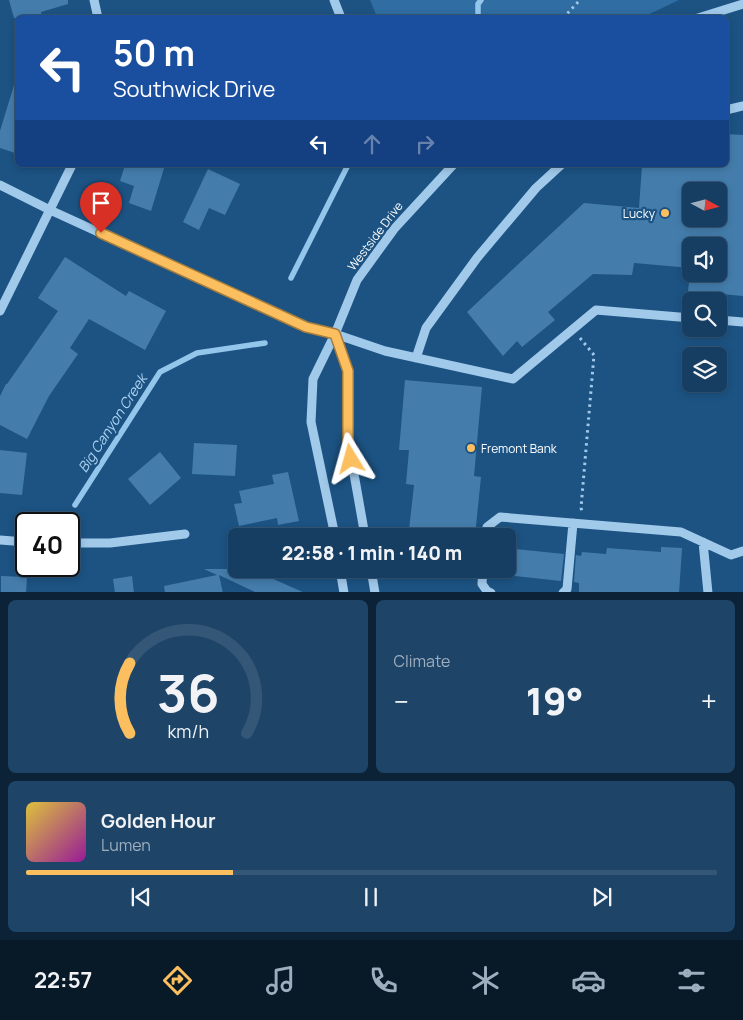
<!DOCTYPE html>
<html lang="en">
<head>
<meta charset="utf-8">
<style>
  :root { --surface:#153e62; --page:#1e4568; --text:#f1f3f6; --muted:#9daebe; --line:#345777; --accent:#fbbf5f }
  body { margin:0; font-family:Manrope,sans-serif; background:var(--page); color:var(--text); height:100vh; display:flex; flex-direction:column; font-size:19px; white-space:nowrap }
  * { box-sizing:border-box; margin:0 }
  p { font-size:16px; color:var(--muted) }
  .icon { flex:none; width:28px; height:28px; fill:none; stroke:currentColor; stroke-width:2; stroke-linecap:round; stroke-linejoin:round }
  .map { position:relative; height:592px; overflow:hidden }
  .sheet { display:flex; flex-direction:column; gap:8px; padding:8px; background:#0c2236; flex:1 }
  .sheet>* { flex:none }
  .hud { position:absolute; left:15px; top:15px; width:714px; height:152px; border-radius:8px; box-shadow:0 2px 8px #0003,0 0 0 1px var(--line); background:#1a4fa0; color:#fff; overflow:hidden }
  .needle { width:32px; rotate:97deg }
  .buttons { position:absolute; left:682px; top:182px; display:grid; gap:10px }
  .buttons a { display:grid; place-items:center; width:45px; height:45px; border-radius:8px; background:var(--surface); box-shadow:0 2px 8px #0003,0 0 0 1px var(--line); font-size:25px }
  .speed { position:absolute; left:15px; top:512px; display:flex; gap:10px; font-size:25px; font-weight:700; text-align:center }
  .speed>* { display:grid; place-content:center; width:65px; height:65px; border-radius:50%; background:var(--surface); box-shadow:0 2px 8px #0003,0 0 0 1px var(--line); line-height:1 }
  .speed .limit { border:2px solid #111; border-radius:8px; background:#fff; color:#111 }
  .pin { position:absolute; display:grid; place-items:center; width:42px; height:42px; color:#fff; margin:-51px -21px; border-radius:50% 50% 50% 0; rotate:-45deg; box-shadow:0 0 5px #0007 }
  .pin .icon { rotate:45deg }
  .me { position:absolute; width:55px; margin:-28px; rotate:352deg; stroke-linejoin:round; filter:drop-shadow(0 0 4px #0008) }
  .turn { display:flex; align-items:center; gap:18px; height:105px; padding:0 15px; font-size:22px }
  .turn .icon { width:65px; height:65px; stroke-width:2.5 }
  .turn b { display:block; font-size:35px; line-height:42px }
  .lanes { display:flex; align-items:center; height:48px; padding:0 15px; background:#0003; justify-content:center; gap:25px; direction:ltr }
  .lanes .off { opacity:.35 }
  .big { font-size:38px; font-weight:800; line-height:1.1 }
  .sheet .widget { flex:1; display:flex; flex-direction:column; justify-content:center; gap:8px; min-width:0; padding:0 18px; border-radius:8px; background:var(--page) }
  .sheet .dial { align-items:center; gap:0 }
  .dial svg { height:130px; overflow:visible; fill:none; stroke:var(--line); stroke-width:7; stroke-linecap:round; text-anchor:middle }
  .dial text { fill:var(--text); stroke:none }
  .song { display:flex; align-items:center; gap:15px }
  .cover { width:60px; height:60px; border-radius:8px; background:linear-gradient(135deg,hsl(50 70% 55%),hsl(300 70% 35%)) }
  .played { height:5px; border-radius:2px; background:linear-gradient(90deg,var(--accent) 30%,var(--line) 30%) }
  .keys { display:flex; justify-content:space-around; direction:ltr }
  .heat { display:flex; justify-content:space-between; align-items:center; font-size:28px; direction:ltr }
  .sheet .tiles { flex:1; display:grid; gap:8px; grid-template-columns:1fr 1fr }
  .widget:last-child { grid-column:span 2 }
  .trip { position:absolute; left:228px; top:528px; width:288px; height:50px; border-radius:8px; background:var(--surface); box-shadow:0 2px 8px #0003,0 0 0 1px var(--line); font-weight:800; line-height:50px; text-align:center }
  .menu { display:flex; height:80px; justify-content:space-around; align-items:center; background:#081927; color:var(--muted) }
  .menu .icon { width:35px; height:35px }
  .menu .on { color:var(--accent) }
  .menu b { font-size:22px; color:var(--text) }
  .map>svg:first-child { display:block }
  .green { fill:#2f6da2 }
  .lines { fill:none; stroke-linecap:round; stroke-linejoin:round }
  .stream { stroke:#94c6ec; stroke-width:5.5 }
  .building { fill:#447dac; fill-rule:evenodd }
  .path { stroke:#a1c9ea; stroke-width:3; stroke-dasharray:2.5 4; stroke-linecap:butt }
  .minor { stroke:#a1c9ea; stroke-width:9 }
  .route-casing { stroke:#a37c3e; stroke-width:12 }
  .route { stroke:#fbbf5f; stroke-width:9 }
  .poi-dot { fill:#fbbf5f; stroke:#1c5383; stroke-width:2 }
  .labels { text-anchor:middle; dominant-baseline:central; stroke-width:4.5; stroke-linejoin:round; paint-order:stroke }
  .poi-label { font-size:12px; fill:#fff; stroke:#1c5383; text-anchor:end }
  .street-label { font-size:12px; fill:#fff; stroke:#1c5383 }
  .water-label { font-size:14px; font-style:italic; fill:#add3f2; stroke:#1c5383 }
</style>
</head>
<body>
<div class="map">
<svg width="743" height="593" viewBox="0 0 743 593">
  <rect width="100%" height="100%" fill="#1c5383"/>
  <path class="green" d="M370 0H679L641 18 377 17Z"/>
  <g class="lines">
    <path class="stream" d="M478 18V4L481 0
      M291 278 348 165
      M75 505 160 372 197 353 265 343"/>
  </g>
  <path class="building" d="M9 0H68V4L41 12 42 18H14Z
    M14 85H18V154L0 148V131Z
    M726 134 743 135V296L688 291 690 274H719V246H691V268L634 263 632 275 593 274 548 312 555 320 522 347 517 341 503 356 467 312 584 203 639 208 642 165H726ZM691 191H719V219H691Z
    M125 165H165L151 211 129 203 134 186 120 181Z
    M208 169 240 184 225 215 209 208 199 230 183 222Z
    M65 257 126 296 129 291 166 311 145 350 89 319 70 348 78 354 49 396 27 439 0 425V396L6 384H7L58 311 38 298Z
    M405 380 482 387 474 476 481 477 475 536 409 530 414 485 406 484 409 450H399Z
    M194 443 237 445 235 476 192 474Z
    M0 450 27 453 22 495 0 493Z
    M160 452 181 478 150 505 128 479Z
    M288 472 299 521 278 525 277 518 239 526 234 504 242 503 239 491 274 484 272 475Z
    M661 547 682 548 679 593H579V583L574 582 576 555 581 556 582 552 606 554 607 548 661 552Z
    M506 548 564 554 561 581 506 575Z
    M204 569H275L271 578 305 593H257L219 575 223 593H165L164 586 217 575Z
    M1 576 27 577 26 593H1Z
    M132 576 134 593H115L113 579Z"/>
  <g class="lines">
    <path class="path" d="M563 18 580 0
      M580 338 594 355 581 508 582 511"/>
    <path class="minor" d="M94 0 98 18
      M334 0 341 18
      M698 18 743 4
      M726 110 743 106
      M0 185 50 210 306 327 335 334 385 351 513 379 596 310 691 318
      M0 311 72 165
      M719 320 743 322
      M335 334 348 371V440L365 536
      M416 358 426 328 477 258 536 188 561 165
      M335 536 311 422 313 379 335 334 357 280 394 229 453 165
      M486 536 487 527 500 517 681 532 731 555 743 551
      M0 540 26 542
      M703 542 708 593
      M69 543H110L185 534
      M340 569 344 593
      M371 569 375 593
      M483 569 482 584 487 591 491 593
      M563 593 567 589 573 523"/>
  </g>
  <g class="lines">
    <g class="route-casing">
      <path id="route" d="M101 233 306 327 335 334 348 371V440L351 459"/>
    </g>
    <use href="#route" class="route"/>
  </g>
  <g class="poi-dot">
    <circle cx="665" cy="213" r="5"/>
    <circle cx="471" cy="448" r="5"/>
  </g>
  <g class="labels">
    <g class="poi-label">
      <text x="655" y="213">Lucky</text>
      <text x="481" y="448" text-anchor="start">Fremont Bank</text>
    </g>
    <g class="street-label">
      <text transform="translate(375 236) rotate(-53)">Westside Drive</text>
    </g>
    <g class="water-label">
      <text transform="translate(112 423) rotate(-57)">Big Canyon Creek</text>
    </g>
  </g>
</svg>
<div class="buttons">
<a><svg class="needle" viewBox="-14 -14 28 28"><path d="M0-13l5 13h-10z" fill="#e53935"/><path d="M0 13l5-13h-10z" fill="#9daebe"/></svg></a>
<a><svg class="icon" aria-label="sound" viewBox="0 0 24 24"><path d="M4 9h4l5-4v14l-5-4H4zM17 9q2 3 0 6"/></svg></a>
<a><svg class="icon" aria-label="search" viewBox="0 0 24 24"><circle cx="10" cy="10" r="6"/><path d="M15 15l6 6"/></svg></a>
<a><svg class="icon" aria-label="layers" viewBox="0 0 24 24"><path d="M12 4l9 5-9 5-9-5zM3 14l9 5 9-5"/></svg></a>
</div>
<div class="speed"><div class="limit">40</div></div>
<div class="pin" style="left:101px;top:233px;background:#d93025"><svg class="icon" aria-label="arrive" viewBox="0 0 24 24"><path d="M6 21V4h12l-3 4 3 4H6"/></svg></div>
<svg class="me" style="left:351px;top:459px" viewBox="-20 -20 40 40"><path d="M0-17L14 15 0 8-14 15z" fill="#fbbf5f" stroke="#fff" stroke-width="4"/></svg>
<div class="trip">22:58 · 1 min · 140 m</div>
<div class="hud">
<div class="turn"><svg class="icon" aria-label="left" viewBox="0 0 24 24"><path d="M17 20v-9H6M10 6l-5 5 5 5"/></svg><div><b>50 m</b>Southwick Drive</div></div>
<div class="lanes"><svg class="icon" aria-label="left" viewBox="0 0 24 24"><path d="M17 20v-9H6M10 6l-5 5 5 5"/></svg><svg class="icon off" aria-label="ahead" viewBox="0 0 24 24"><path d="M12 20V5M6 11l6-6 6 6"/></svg><svg class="icon off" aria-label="right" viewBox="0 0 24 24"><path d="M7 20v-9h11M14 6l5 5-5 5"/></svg></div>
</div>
</div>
<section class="sheet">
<div class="tiles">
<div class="widget dial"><svg viewBox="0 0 100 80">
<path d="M14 69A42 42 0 1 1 86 69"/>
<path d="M14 69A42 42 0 0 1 14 26" stroke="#fbbf5f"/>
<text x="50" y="56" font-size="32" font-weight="700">36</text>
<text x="50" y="72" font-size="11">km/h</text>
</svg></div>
<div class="widget"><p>Climate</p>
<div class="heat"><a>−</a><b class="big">19°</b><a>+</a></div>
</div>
<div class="widget">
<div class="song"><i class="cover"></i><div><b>Golden Hour</b><p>Lumen</p></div></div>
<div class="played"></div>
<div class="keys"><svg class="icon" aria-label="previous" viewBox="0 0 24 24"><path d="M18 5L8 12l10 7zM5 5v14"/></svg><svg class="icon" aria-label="pause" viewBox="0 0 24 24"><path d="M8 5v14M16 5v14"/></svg><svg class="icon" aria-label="next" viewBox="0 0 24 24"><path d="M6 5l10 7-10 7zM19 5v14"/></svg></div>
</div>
</div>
</section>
<nav class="menu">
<b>22:57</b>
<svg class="icon on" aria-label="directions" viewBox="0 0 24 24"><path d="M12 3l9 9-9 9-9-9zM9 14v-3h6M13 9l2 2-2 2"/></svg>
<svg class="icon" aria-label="music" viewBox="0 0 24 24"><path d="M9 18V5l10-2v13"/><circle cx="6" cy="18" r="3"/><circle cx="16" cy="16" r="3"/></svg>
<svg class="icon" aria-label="phone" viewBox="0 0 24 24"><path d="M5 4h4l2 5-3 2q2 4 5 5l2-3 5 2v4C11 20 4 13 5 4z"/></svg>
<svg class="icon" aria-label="climate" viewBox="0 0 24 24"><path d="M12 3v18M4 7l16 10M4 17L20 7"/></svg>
<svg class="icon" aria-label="car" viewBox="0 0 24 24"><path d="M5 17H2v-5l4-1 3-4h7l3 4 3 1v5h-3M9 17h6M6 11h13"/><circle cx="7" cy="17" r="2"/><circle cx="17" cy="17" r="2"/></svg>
<svg class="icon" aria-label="filters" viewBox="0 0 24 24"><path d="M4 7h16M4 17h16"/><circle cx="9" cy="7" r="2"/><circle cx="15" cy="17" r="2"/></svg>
</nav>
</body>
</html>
